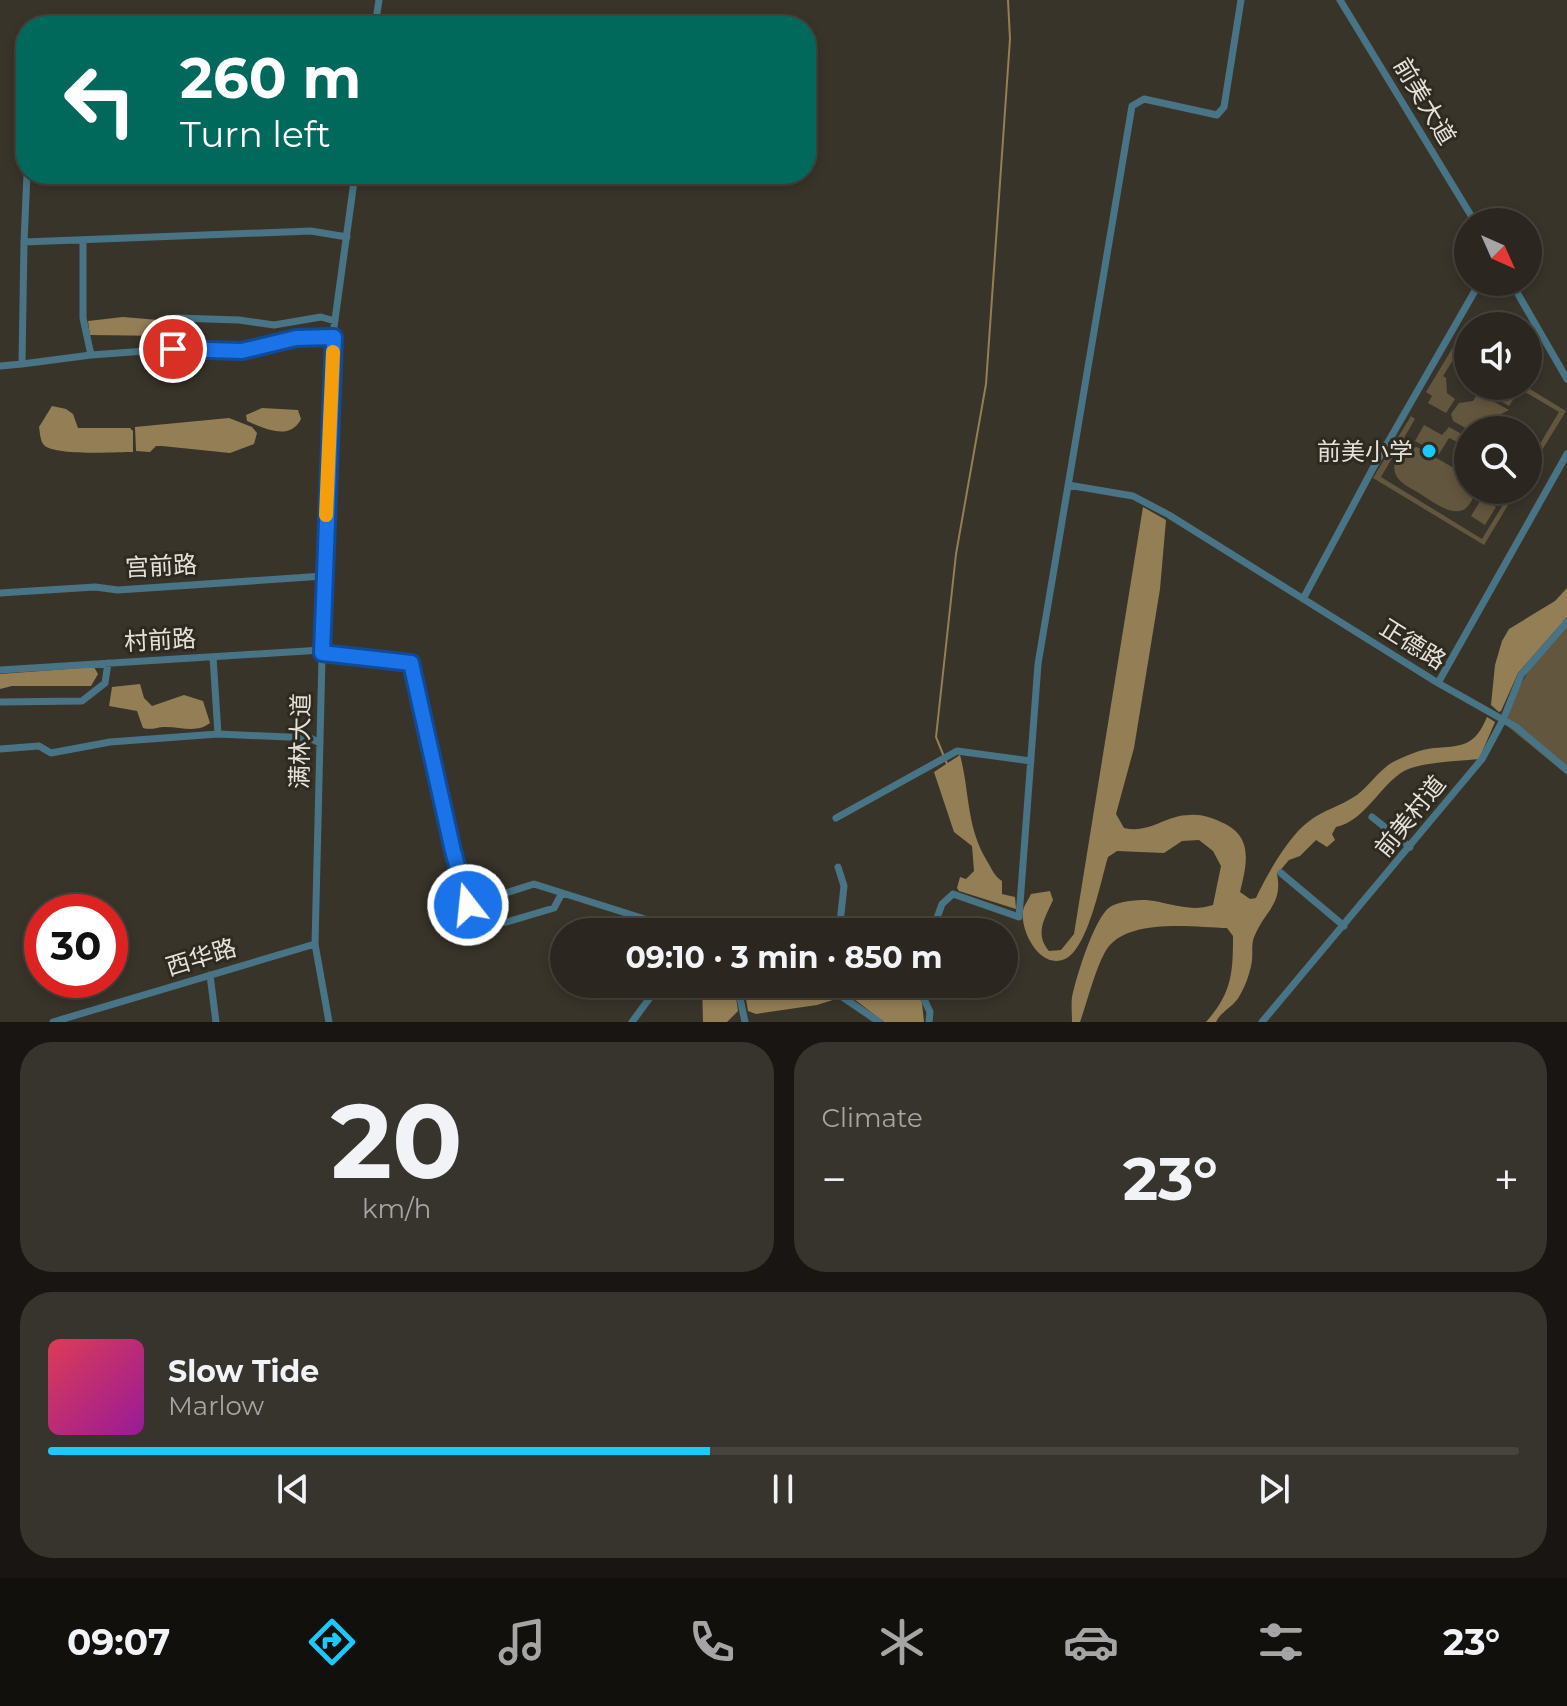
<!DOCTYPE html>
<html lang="en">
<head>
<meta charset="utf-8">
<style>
  :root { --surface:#2b2720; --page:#37332d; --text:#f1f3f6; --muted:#a6a5a5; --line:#47443e; --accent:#1acafc }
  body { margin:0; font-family:Montserrat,"Noto Sans SC",sans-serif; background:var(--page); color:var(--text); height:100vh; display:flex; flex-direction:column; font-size:30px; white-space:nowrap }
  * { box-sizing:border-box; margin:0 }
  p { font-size:26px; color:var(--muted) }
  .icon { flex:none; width:44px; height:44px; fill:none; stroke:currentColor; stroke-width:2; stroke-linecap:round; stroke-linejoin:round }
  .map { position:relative; height:1022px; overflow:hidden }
  .details { display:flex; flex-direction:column; gap:20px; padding:20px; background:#181512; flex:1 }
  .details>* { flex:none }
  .hud { position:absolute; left:16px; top:16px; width:800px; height:168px; border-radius:32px; box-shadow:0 4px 12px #0003,0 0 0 2px var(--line); background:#00695c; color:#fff; overflow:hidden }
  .needle { width:52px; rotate:135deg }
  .tools { position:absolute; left:1454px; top:208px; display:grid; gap:16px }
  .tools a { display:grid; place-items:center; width:88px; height:88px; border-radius:50%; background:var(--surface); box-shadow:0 4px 12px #0003,0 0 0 2px var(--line); font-size:40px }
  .speed { position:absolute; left:24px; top:894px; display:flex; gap:16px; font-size:40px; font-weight:700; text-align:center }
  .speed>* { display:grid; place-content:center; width:104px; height:104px; border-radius:50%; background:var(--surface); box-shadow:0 4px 12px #0003,0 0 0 2px var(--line); line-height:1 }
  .speed .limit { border:12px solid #d22; background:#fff; color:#111 }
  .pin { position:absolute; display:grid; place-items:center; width:68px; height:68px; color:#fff; margin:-34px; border:4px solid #fff; border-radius:50%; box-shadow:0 2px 8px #0007 }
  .me { position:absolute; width:88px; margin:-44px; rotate:344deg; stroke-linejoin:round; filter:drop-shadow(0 0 6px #0008) }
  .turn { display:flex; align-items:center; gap:28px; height:168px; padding:0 32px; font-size:36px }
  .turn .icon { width:104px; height:104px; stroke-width:2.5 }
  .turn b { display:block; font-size:56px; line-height:68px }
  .big { font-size:60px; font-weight:700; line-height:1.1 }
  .details .tile { flex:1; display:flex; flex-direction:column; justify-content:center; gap:12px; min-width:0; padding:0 28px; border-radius:32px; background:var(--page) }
  .details .dial { align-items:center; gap:0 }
  .dial b { font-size:104px; line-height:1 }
  .song { display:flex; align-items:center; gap:24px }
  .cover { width:96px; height:96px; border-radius:12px; background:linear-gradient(135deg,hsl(350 70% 55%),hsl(300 70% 35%)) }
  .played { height:8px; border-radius:4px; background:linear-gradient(90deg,var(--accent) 45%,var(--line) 45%) }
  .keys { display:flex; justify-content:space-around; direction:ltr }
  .heat { display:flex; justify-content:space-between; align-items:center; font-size:44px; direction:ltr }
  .details .tiles { flex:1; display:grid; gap:20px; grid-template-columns:1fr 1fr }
  .tile:last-child { grid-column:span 2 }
  .trip { position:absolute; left:550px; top:918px; width:468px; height:80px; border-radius:40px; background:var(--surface); box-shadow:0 4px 12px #0003,0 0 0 2px var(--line); font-weight:700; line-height:80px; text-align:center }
  .dock { display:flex; height:128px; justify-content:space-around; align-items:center; background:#11100d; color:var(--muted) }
  .dock .icon { width:56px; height:56px }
  .dock .active { color:var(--accent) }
  .dock b { font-size:36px; color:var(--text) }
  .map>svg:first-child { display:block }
  .green { fill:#63563e }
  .water { fill:#947e56 }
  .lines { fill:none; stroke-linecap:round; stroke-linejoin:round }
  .stream { stroke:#947e56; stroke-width:2 }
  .minor { stroke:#487485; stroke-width:7 }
  .route-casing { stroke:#114b97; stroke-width:20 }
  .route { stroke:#1a73e8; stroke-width:14 }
  .slow { stroke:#f59e0b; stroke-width:14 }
  .poi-dot { fill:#1acafc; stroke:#2f2a20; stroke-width:3 }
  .labels { text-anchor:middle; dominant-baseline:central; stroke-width:6; stroke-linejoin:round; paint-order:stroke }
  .street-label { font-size:24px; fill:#e5e1db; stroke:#2f2a20 }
  .poi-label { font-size:24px; fill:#e5e1db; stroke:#2f2a20; text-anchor:end }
</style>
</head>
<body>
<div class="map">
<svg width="1567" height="1022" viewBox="0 0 1567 1022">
  <rect width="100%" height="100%" fill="#39342a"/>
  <path class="green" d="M1455 344 1468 352V357L1458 352 1443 376 1446 378 1447 393 1455 399 1446 413 1428 403 1432 396 1426 392Z
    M1484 386H1525L1566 411 1528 473V464L1559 412 1520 389 1509 406 1482 390Z
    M1478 393 1509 410 1469 430 1453 421 1451 414 1459 403 1473 401Z
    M1411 416 1415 419 1381 477 1482 539 1512 490H1517L1484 545 1373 478Z
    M1424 425 1442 435 1449 427 1467 437V446L1449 438 1439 454 1415 441Z
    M1417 447 1468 476V490L1475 491C1466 526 1442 508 1422 495 1415 490 1402 485 1397 477 1388 462 1403 449 1417 447Z
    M1482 498 1496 507 1485 525 1471 516Z
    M1567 626V775L1506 725C1518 677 1535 662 1567 626Z"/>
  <path class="water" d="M123 317 170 321 173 333 170 336 90 335 88 321Z
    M52 406 66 409 73 414 78 428H130L133 431V452C118 452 54 456 44 445 40 441 40 432 39 427Z
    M262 408 298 410 301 419C290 441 265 429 247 421L246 415Z
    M229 418 252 427 257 433 254 444 230 453 162 446H156L150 452 136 451 135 427Z
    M1143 507 1166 520 1160 589 1134 748 1116 814 1124 828C1150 834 1165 815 1190 815 1201 814 1212 818 1221 822 1254 836 1247 863 1240 892L1250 899 1256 898C1266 876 1289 836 1308 822 1323 810 1341 806 1357 795 1370 785 1379 770 1393 762 1405 756 1421 749 1434 748 1463 746 1475 746 1487 717L1495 722 1479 759C1459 761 1421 762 1404 771 1380 785 1365 821 1336 827L1332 834 1335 840 1327 847 1316 840 1300 856 1289 860 1277 874C1283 904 1265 911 1255 935 1251 942 1253 952 1252 960 1251 970 1246 985 1240 995 1234 1007 1221 1011 1216 1022H1206C1232 993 1233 973 1233 936L1227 928C1193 927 1124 917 1105 952 1094 973 1088 999 1080 1022H1072C1072 1014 1071 1005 1072 997 1076 978 1094 918 1110 907 1119 901 1135 900 1146 900 1169 902 1189 913 1213 905L1221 866 1213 851 1199 840 1182 841 1164 853 1117 851 1108 857C1101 880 1088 949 1065 959 1040 970 1020 931 1023 911 1024 905 1029 899 1031 894L1050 891 1053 900C1045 918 1034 934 1049 951L1061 950 1074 934Z
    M1567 588V617L1518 673 1501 711 1499 712 1491 705 1495 665 1502 641 1509 629 1555 601Z
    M94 667 98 674 91 686H12L0 689V674Z
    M140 684 144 698 152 706 184 695 203 701 210 723C196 734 180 726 163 727 154 728 152 730 143 728L137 711 109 706 112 687Z
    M960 755C970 793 966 826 987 861 992 869 994 876 1002 881V894L1015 897 1016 909 959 891 957 888 960 877 966 879 974 871 972 846 954 832 934 772Z
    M702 984H734L738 1011 727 1022H703Z
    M748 984H835L836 992 833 1000 817 1005 756 1014 748 1011 745 993Z
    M844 984H914L922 1003 924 1022H884L846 993Z"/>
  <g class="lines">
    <path class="stream" d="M947 764 936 737 956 554 986 384 1010 39 1008 0"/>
    <path class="minor" d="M1340 0 1475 222
      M375 26 379 0
      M83 240V318L91 355
      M24 242 27 174
      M1511 282 1567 379
      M334 337 296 338 242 351 173 349 91 355 22 364 24 242 311 231 347 237
      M173 349 176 318 239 320 274 325 321 317 335 321
      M0 366 22 364
      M1068 485 1133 496 1169 515 1438 683 1516 727 1567 770
      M0 593 95 587 118 590 324 576
      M1303 599 1372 470 1480 282
      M322 653 411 663 468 905 534 884 686 932
      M213 657 218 734 310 738 320 743
      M0 670 322 650
      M1438 683 1567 454
      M0 702 82 701 105 683 108 663
      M0 749 39 746 51 753 110 742 218 734
      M1372 817 1410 847
      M836 818 957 751 1031 761
      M838 867 844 886 839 932
      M1281 873 1344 926
      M468 905 474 916 484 924 507 922 554 908 562 893
      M932 932 942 904 953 894 1019 917 1038 664 1132 106 1144 99 1217 115 1224 107 1241 0
      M210 975 216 1022
      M737 984 745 1022
      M838 984 841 996 879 1022
      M917 984 930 1012 929 1022
      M53 1022 315 944
      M329 1022 315 944 324 576 334 327 355 174
      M632 1022 660 984
      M1262 1022 1482 759 1503 720 1521 675 1567 622"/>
  </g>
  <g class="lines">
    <g class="route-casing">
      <path id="route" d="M173 349 242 351 296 338 334 337 322 653 411 663 453 851 468 905"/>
    </g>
    <use href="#route" class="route"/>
    <path class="slow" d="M326 515 333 352"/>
  </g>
  <circle class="poi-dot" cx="1429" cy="451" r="8"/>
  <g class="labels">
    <g class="street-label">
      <text transform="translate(1425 101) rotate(59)">前美大道</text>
      <text transform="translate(161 566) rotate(-3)">宫前路</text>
      <text transform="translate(160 640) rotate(-3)">村前路</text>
      <text transform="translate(1413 644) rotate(32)">正德路</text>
      <text transform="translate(300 741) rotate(-89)">满林大道</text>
      <text transform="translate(1410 816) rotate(-51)">前美村道</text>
      <text transform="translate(201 957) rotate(-17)">西华路</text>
    </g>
    <g class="poi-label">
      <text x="1413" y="451">前美小学</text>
    </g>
  </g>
</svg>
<div class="tools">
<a><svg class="needle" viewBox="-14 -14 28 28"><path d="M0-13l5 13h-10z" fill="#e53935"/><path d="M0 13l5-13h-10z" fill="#a6a5a5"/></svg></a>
<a><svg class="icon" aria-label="sound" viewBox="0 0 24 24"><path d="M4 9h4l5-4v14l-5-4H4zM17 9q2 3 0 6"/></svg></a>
<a><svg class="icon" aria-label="search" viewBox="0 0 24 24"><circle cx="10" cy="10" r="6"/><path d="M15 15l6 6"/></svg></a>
</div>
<div class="speed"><div class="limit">30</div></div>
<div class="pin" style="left:173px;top:349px;background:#d93025"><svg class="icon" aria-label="arrive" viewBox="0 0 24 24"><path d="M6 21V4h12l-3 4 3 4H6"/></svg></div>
<svg class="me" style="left:468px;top:905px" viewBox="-20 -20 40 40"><circle r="17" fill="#1a73e8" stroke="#fff" stroke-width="3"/><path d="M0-11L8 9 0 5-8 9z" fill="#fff"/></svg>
<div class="trip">09:10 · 3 min · 850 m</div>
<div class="hud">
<div class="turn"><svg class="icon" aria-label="left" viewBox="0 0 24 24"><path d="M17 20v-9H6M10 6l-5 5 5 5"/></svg><div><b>260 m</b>Turn left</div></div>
</div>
</div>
<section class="details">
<div class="tiles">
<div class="tile dial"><b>20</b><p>km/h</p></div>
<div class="tile"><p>Climate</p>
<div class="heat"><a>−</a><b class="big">23°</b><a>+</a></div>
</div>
<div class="tile">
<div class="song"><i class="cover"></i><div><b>Slow Tide</b><p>Marlow</p></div></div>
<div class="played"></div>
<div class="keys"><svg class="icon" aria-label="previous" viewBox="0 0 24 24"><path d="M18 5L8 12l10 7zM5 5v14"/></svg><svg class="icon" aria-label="pause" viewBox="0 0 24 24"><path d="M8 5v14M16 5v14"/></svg><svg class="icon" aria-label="next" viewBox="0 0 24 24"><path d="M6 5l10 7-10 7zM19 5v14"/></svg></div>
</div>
</div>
</section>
<nav class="dock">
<b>09:07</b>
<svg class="icon active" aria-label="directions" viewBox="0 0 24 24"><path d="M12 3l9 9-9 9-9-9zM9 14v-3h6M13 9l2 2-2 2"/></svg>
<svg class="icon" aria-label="music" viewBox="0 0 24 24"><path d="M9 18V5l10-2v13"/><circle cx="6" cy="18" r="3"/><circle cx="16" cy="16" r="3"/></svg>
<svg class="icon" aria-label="phone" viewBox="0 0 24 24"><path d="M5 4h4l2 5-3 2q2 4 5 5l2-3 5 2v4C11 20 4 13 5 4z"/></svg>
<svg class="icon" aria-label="climate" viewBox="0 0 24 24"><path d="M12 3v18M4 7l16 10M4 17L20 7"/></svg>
<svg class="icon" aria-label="car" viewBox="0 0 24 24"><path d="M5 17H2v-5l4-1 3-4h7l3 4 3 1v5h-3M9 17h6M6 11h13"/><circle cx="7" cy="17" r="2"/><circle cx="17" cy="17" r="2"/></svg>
<svg class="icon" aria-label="filters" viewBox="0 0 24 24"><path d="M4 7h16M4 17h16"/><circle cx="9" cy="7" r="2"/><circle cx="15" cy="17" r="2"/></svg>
<b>23°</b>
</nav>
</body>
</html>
